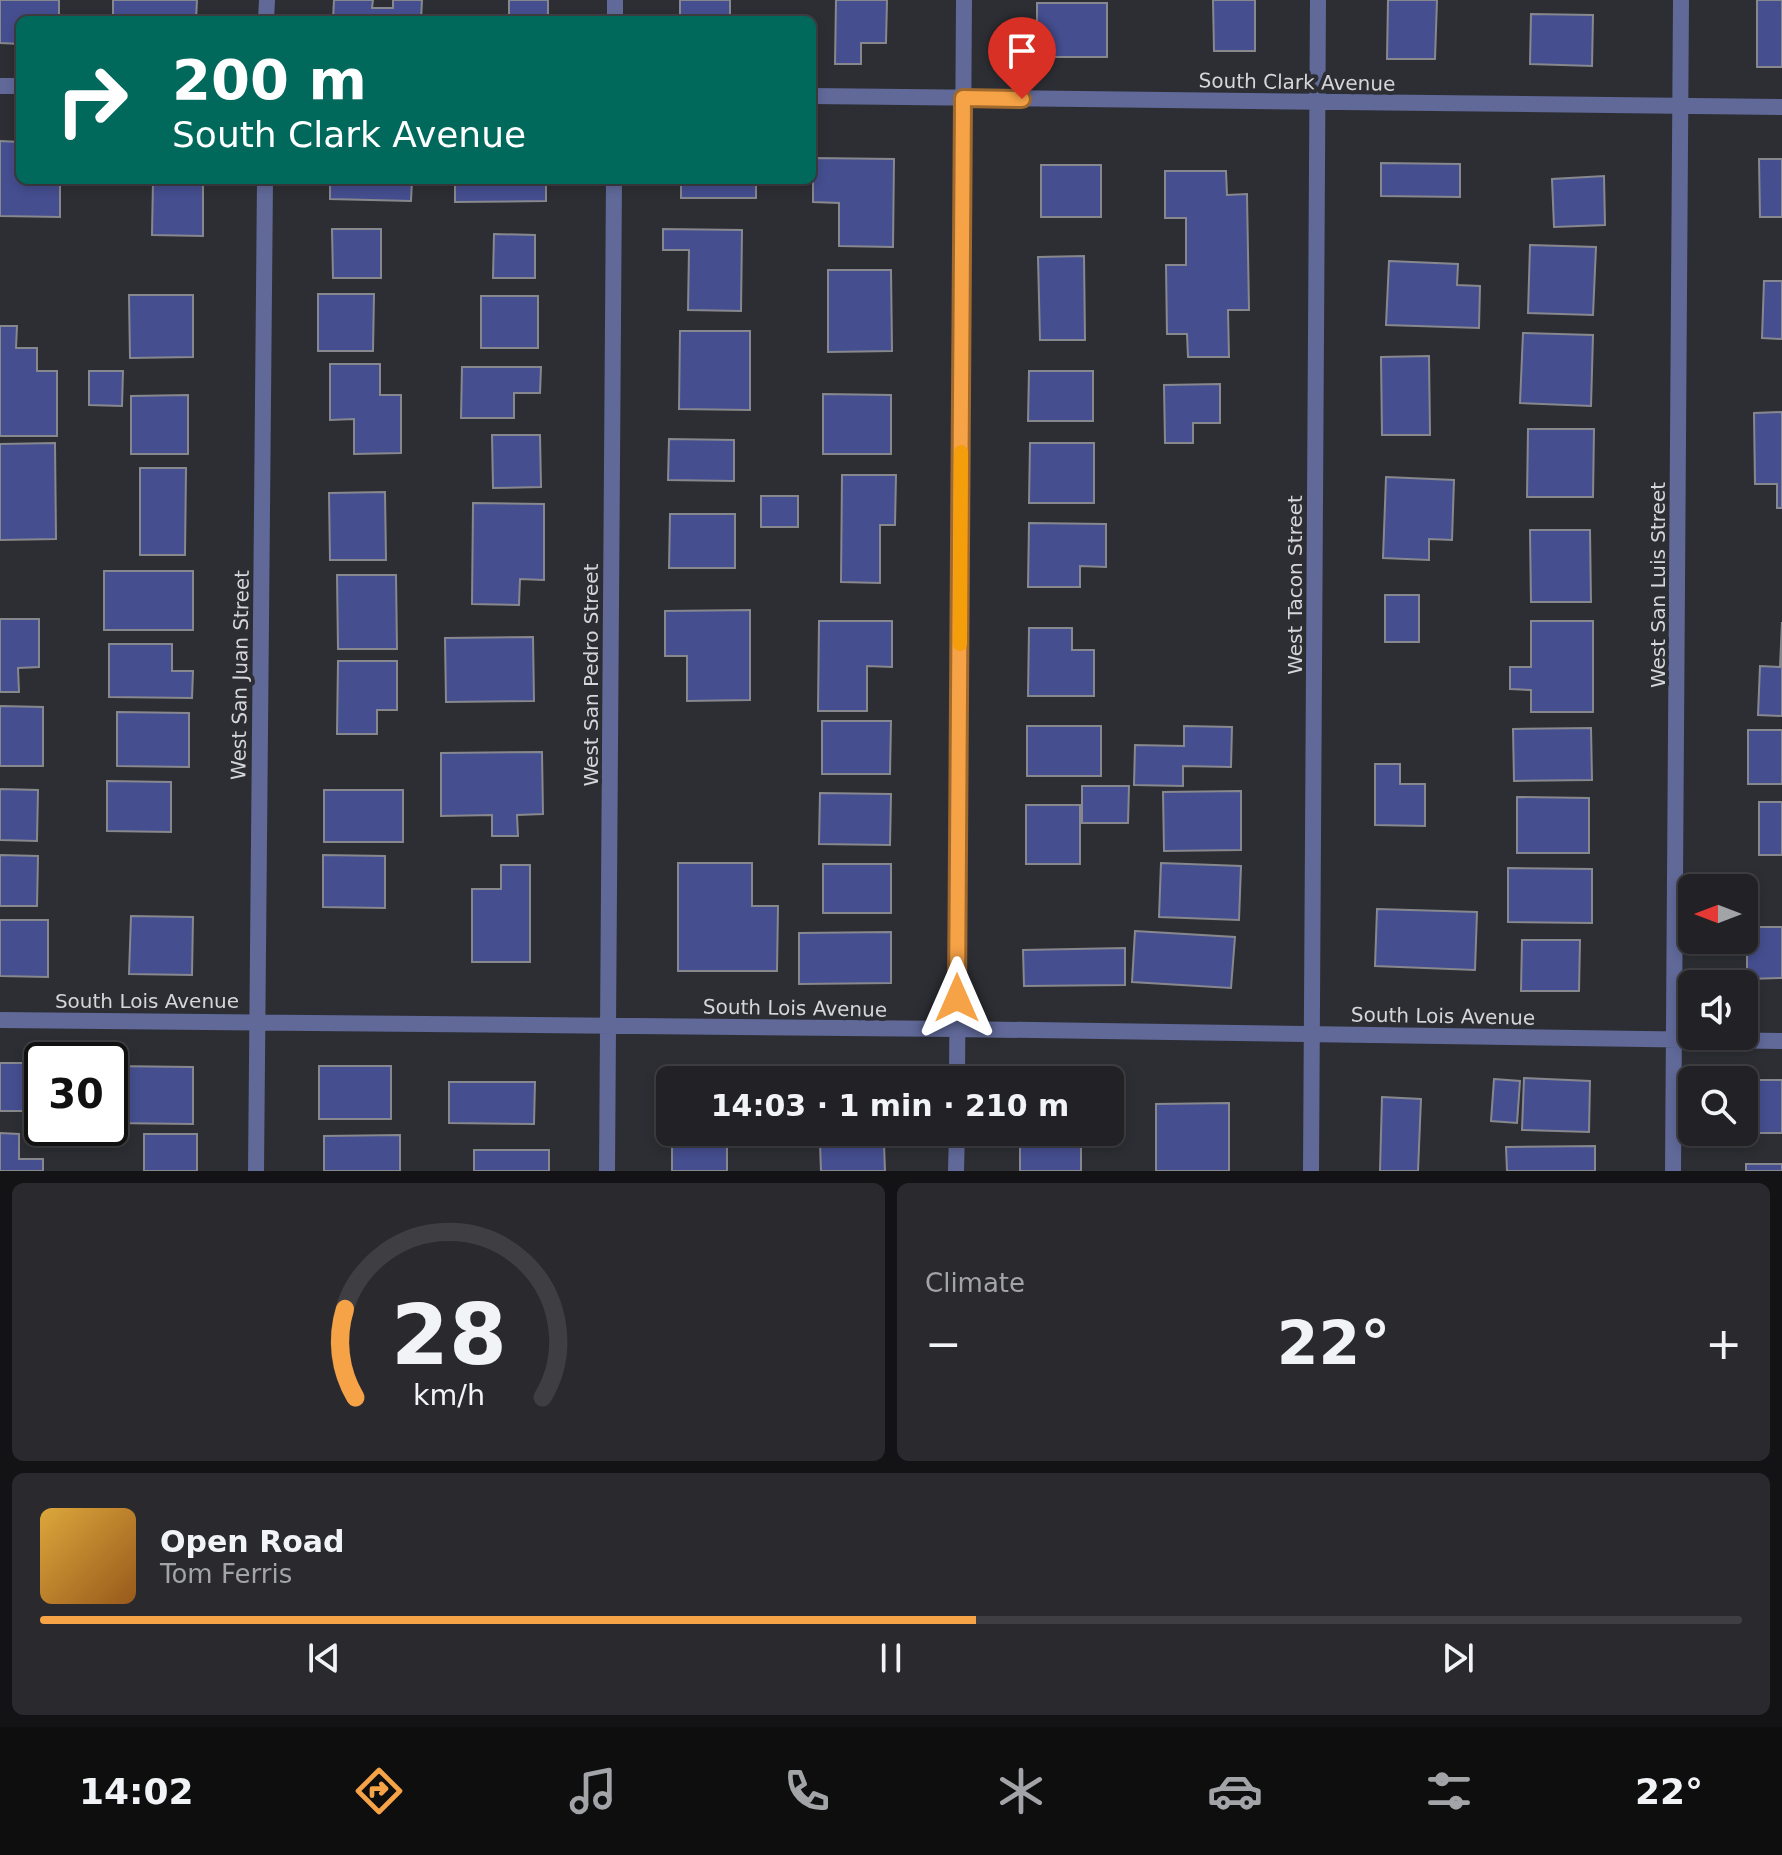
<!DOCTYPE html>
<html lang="en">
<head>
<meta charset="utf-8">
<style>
  :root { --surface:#222226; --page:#2a2a2e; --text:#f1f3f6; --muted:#a2a4a7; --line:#3f3f43; --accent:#f6a246 }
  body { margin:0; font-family:"DejaVu Sans",sans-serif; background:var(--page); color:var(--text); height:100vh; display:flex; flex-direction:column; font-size:30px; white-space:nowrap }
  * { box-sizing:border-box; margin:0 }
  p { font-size:26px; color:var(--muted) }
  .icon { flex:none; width:44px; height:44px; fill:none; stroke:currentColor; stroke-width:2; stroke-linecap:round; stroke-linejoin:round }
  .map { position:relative; height:1171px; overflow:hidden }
  .details { display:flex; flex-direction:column; gap:12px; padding:12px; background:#131315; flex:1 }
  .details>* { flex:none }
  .guide { position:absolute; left:16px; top:16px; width:800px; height:168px; border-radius:12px; box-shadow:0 4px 12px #0003,0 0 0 2px var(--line); background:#00695c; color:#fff; overflow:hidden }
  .needle { width:52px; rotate:270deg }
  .buttons { position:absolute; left:1678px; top:874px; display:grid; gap:16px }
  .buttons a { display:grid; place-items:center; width:80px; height:80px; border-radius:12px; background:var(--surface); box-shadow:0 4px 12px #0003,0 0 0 2px var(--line); font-size:40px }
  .speed { position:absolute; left:24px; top:1042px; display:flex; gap:16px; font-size:40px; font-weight:700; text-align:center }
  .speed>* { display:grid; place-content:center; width:104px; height:104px; border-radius:50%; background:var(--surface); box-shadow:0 4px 12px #0003,0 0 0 2px var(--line); line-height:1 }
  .speed .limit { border:4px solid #111; border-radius:12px; background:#fff; color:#111 }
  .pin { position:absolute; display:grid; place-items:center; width:68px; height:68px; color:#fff; margin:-82px -34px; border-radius:50% 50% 50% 0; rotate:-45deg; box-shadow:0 0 8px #0007 }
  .pin .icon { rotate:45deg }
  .me { position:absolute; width:88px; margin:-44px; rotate:0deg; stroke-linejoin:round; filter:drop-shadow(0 0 6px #0008) }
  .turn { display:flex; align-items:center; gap:28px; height:168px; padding:0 24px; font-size:36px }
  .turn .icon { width:104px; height:104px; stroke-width:2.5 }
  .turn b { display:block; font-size:56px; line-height:68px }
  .big { font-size:60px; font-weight:700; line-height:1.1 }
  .details .card { flex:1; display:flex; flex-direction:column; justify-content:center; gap:12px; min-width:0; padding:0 28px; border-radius:12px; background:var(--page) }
  .details .dial { align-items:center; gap:0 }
  .dial svg { height:208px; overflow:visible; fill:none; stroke:var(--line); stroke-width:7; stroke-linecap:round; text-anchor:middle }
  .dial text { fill:var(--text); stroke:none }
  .song { display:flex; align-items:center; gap:24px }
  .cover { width:96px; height:96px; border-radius:12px; background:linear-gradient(135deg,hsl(40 70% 55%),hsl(30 70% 35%)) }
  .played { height:8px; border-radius:4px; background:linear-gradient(90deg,var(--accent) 55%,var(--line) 55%) }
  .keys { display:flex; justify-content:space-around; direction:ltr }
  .heat { display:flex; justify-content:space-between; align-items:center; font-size:44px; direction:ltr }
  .details .tiles { flex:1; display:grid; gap:12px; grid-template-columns:1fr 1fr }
  .card:last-child { grid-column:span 2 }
  .trip { position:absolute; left:656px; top:1066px; width:468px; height:80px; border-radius:12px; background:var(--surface); box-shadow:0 4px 12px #0003,0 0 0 2px var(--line); font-weight:700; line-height:80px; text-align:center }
  .dock { display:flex; height:128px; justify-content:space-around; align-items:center; background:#0e0e0f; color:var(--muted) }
  .dock .icon { width:56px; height:56px }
  .dock .selected { color:var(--accent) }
  .dock b { font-size:36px; color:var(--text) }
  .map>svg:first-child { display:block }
  .building { fill:#454e8f; stroke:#87888e; stroke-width:2 }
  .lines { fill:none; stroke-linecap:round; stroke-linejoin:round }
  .minor { stroke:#606998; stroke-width:16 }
  .route-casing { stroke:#a0692e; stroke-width:20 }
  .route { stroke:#f6a246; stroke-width:14 }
  .slow { stroke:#f59e0b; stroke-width:14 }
  .labels { text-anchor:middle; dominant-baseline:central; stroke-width:8; stroke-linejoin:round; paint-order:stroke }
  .street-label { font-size:20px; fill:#d5d6d9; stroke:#2d2e33 }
</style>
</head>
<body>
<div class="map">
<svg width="1782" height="1171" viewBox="0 0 1782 1171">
  <rect width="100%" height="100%" fill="#2d2e33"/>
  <path class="building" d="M0 0H59V20H20V44L0 43Z
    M113 0H197L196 20H113Z
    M334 0H373L372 8H393V0H422L421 20H333Z
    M509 0H548V20H509Z
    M680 0H730V20H680Z
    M836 0H887L886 43H861V64H835Z
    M1213 0H1255V51H1214Z
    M1388 0H1437L1435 59H1387Z
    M1757 0H1782V67H1757Z
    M1037 3H1107V57H1037Z
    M1531 14 1593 15 1592 66 1530 64Z
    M0 141 20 142V180H60V217L0 216Z
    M813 158 894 159 893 247 839 246V203L813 202Z
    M1759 159H1782V217H1760Z
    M1381 163 1460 164V197L1381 196Z
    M1041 165H1101V217H1041Z
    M1165 171H1226L1227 195 1247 194 1249 310H1228L1229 357H1188L1187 334H1167L1166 265H1186V218H1165Z
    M1604 176 1605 225 1554 227 1552 179Z
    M153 180H203V236L152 235Z
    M330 180H412L411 201 330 199Z
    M455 180H546V201L455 202Z
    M681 180H756V198H681Z
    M332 229H381V278H333Z
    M663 229 742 230 741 311 688 310 689 250H663Z
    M494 234 535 235V278H493Z
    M1530 245 1596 247 1593 315 1528 313Z
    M1084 256 1085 340H1040L1038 257Z
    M1389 261 1458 264 1457 285 1480 286 1479 328 1386 325Z
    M828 270H891L892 351 828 352Z
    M1764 281H1782V339L1762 338Z
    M318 294H374L373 351H318Z
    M129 295H193V357L130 358Z
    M481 296H538V348H481Z
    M0 326H17L16 348H37V371H57V436H0Z
    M680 331H750V410L679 409Z
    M1523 333 1593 335 1591 406 1520 403Z
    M1429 356 1430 435H1382L1381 357Z
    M330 364H380V395H401V453L354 454V419L330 420Z
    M462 367H541L540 393H514V418H461Z
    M89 371H123L122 406 89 405Z
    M1029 371H1093V421H1028Z
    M1220 384V423H1193V443H1165L1164 385Z
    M823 394 891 395V454H823Z
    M188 395V454H131V396Z
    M1782 412V508H1777V484H1755L1754 413Z
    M1528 429H1594L1593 497H1527Z
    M492 435H540L541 487 493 488Z
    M669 439 734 440V481L668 480Z
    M55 443 56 539 0 540V444Z
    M1030 443H1094V503H1029Z
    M140 468H186L185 555H140Z
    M842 475H896L895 525H880V583L841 582Z
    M1386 477 1454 480 1452 540 1429 539V560L1383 558Z
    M385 492 386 560H330L329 493Z
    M761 496H798V527H761Z
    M473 503 544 504V580L520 579 519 605 472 604Z
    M670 514H735V568H669Z
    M1029 523 1106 524V567L1080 566V587H1028Z
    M1530 530H1590L1591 602H1531Z
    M104 571H193V630H104Z
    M337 575H396L397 649H338Z
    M1385 595H1419V642H1385Z
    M750 610V700L687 701V656H665V611Z
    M0 619H39V667L18 668 19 692H0Z
    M819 621H892V667L867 666V711H818Z
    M1531 621H1593V712H1531V690L1510 689V667H1531Z
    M1782 622V716L1758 715 1760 666 1780 667Z
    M1029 628H1072V650H1094V696H1028Z
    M533 637 534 701 446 702 445 638Z
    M109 644H172V671H193L192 698 109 697Z
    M338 661H397V710H377V734H337Z
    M0 706 43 707V766H0Z
    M117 712 189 713V767L117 766Z
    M822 721H891L890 774H822Z
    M1027 726H1101V776H1027Z
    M1184 726 1232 727 1231 767 1183 766V786L1134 785 1135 745 1184 746Z
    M1591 728 1592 780 1514 781 1513 729Z
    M1748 730H1782V784H1748Z
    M542 752 543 814 517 815 518 836H492V815L441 816V753Z
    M1375 764H1400V784H1425V826L1375 825Z
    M107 781 171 782V832L107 831Z
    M1082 786H1129L1128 823H1082Z
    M0 789 38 790 37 841 0 840Z
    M324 790H403V842H324Z
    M1241 791V850L1164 851 1163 792Z
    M820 793 891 794 890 845 819 844Z
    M1517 797 1589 798V853H1517Z
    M1759 802H1782V855H1759Z
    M1026 805H1080V864H1026Z
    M0 855 38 856 37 906H0Z
    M323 855 385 856V908L323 907Z
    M678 863H752V906H778L777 971H678Z
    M1161 863 1241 866 1239 920 1159 917Z
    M823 864H891V913H823Z
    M501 865H530V962H472V889H501Z
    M1508 868 1592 869V923L1508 922Z
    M1377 909 1477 912 1475 970 1375 966Z
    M131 916 193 917 192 975 129 974Z
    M0 920H48V977L0 976Z
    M1747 927H1782V978L1747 979Z
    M1135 931 1235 937 1231 988 1132 982Z
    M891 932V983L799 984V933Z
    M1522 940H1580L1579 991H1521Z
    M1125 948V985L1024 986 1023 950Z
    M0 1063H42V1111H0Z
    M110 1066 193 1067V1124L110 1123Z
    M319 1066H391V1119H319Z
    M672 1070H765V1080H671Z
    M807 1072H894L893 1080H807Z
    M1023 1073H1116L1115 1125H1110V1080H1023Z
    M1524 1078 1590 1081 1589 1132 1522 1130Z
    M1494 1079 1520 1081 1517 1123 1491 1121Z
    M1744 1080H1782V1133H1745Z
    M449 1082H535L534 1124 449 1123Z
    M1382 1097 1421 1099 1418 1171H1380Z
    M1229 1103V1171H1156V1104Z
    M0 1133 19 1134V1159H43V1171H0Z
    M144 1134H197V1171H144Z
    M400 1135V1171H324V1136Z
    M672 1140H727V1171H672Z
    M820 1144H884L885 1171H821Z
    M1081 1146V1171H1020V1147Z
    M1595 1146V1171H1507L1506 1147Z
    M474 1150H549V1171H474Z
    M1746 1164H1782V1171H1746Z"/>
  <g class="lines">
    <path class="minor" d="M266 20 267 0
      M615 20V0
      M0 86H20
      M812 96 1782 107
      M0 1020 957 1029 1782 1041
      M957 1080 964 0
      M256 1171 265 180
      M607 1171 614 180
      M956 1171 957 1132
      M1311 1171 1318 0
      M1673 1171 1681 0"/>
  </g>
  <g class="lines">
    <g class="route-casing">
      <path id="route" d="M957 998 963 98 1022 99"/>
    </g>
    <use href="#route" class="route"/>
    <path class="slow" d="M960 644 961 452"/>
  </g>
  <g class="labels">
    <g class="street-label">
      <text transform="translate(1297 82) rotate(1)">South Clark Avenue</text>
      <text transform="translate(1295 585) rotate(-90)">West Tacon Street</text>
      <text transform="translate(1658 585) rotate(-90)">West San Luis Street</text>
      <text transform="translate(240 675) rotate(-89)">West San Juan Street</text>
      <text transform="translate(591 675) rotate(-90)">West San Pedro Street</text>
      <text x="147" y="1001">South Lois Avenue</text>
      <text transform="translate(795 1008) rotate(1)">South Lois Avenue</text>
      <text transform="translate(1443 1016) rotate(1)">South Lois Avenue</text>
    </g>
  </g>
</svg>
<div class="buttons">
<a><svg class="needle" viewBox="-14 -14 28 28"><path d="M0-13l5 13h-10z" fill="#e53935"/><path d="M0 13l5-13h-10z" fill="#a2a4a7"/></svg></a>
<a><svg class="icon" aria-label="sound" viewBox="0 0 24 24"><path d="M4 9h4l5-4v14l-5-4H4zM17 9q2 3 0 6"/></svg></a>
<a><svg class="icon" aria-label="search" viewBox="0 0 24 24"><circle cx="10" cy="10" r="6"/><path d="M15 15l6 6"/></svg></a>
</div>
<div class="speed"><div class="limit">30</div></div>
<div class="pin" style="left:1022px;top:99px;background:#d93025"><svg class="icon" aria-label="arrive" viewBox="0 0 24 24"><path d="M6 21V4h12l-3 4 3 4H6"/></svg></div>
<svg class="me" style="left:957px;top:998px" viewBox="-20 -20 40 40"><path d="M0-17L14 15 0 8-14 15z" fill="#f6a246" stroke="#fff" stroke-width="4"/></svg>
<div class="trip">14:03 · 1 min · 210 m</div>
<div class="guide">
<div class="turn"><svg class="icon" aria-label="right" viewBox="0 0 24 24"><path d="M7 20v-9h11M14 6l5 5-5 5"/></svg><div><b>200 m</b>South Clark Avenue</div></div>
</div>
</div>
<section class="details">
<div class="tiles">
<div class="card dial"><svg viewBox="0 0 100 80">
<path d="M14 69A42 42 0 1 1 86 69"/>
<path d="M14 69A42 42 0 0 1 10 35" stroke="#f6a246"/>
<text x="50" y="56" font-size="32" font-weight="700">28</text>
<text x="50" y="72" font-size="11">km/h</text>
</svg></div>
<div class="card"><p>Climate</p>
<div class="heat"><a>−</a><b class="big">22°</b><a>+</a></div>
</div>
<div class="card">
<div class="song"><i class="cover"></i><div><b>Open Road</b><p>Tom Ferris</p></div></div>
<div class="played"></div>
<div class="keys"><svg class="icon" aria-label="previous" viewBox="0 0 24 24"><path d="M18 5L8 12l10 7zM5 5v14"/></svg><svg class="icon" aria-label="pause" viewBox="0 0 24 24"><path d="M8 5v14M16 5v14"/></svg><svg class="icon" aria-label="next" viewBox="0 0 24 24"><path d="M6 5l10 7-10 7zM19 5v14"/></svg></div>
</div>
</div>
</section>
<nav class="dock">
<b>14:02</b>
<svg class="icon selected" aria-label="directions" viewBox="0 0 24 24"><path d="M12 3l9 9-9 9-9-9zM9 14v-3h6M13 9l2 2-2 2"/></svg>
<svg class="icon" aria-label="music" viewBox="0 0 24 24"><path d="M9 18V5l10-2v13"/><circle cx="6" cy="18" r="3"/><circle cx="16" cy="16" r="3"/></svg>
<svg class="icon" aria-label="phone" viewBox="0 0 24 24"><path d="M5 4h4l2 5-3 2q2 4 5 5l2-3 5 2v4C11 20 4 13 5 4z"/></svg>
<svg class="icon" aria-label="climate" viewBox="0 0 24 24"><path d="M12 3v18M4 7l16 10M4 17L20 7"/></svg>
<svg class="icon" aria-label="car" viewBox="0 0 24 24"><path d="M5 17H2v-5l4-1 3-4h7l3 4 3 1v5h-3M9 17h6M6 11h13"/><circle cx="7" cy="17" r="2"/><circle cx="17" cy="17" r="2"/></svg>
<svg class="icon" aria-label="filters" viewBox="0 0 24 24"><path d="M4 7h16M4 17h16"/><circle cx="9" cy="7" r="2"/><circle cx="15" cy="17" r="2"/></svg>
<b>22°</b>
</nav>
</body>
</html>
